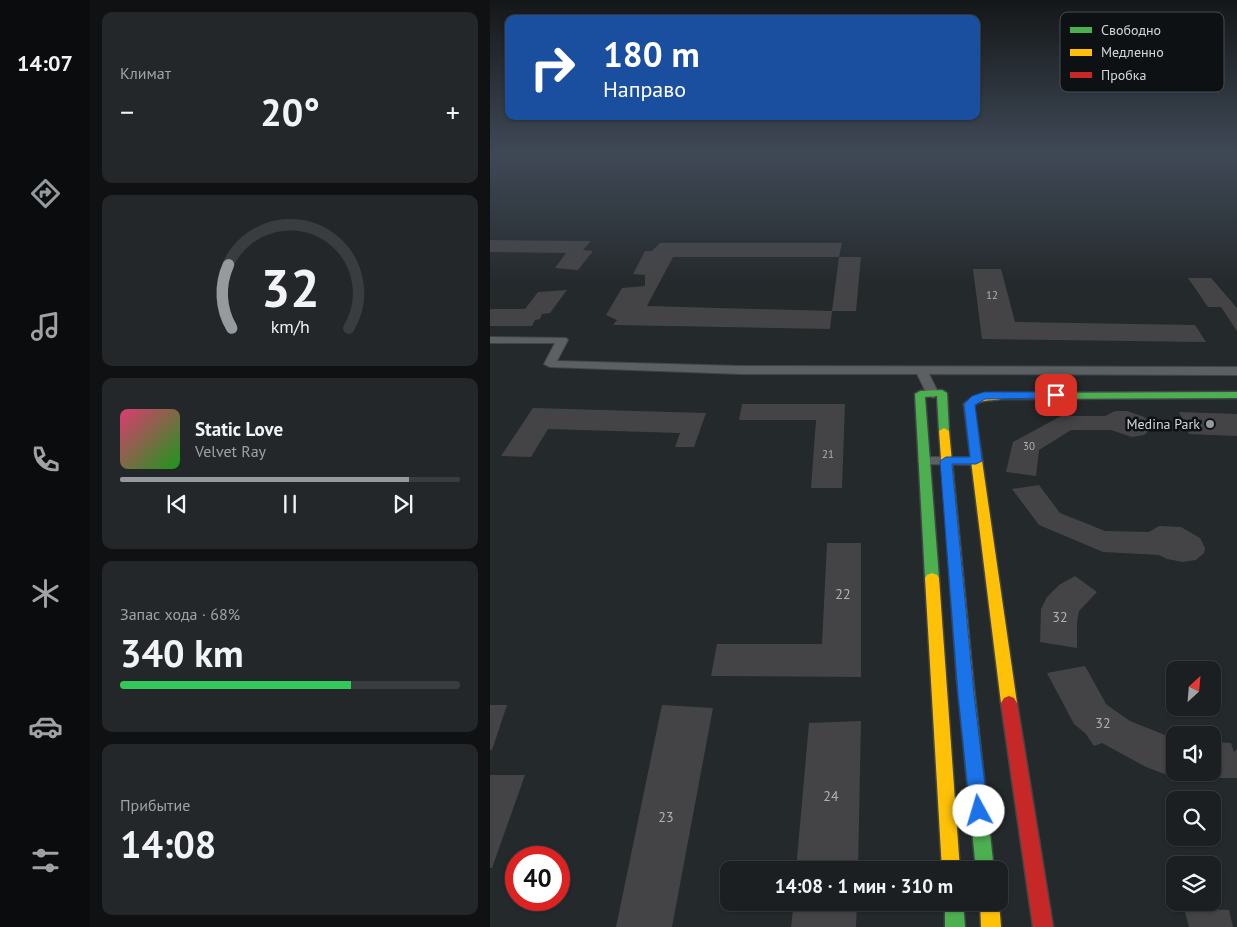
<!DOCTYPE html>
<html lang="ru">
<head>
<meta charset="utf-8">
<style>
  :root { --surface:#1b1f21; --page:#24272a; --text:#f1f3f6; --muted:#a0a2a5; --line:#393d3f; --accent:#959a9e }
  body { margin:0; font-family:"PT Sans",sans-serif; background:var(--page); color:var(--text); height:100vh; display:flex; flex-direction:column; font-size:19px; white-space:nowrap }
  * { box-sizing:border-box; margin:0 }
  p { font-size:16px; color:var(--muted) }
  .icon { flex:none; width:28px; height:28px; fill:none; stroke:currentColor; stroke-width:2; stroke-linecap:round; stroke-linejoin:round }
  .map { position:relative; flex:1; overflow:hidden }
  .details { display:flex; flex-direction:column; gap:12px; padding:12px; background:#0f1112; width:400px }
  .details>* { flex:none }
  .top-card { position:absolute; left:15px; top:15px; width:475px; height:105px; border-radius:10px; box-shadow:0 1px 4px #0004,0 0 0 1px var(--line); background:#1a4fa0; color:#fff; overflow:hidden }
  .needle { width:32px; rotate:26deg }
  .controls { position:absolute; left:676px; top:661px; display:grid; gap:10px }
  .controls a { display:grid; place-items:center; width:55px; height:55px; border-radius:10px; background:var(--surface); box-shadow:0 1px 4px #0004,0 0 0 1px var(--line); font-size:25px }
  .speed { position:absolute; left:15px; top:846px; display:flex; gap:10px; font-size:25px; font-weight:700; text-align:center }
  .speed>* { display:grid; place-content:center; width:65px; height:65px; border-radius:50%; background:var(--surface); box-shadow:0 1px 4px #0004,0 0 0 1px var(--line); line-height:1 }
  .speed .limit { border:8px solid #d22; background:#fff; color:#111 }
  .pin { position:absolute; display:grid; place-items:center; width:42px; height:42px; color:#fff; margin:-21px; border-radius:10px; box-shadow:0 2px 8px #0006 }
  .me { position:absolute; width:55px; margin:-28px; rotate:354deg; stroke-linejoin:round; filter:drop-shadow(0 0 4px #0008) }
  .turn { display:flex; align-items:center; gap:18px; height:105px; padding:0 15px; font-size:22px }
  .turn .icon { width:65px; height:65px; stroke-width:2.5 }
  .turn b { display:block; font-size:35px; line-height:42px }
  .big { font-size:38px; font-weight:800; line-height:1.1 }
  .details .tile { flex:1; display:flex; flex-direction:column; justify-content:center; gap:8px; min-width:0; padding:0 18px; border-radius:10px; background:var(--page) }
  .details .dial { align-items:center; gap:0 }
  .dial svg { height:130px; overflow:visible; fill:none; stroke:var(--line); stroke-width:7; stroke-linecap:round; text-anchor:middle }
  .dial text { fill:var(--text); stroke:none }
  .song { display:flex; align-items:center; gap:15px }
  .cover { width:60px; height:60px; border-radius:8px; background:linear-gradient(135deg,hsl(340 70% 55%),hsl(120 70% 35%)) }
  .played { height:5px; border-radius:2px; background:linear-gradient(90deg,var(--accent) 85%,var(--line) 85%) }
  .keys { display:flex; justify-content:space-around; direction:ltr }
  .heat { display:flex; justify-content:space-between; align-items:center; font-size:28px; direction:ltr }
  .charge { height:8px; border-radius:4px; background:linear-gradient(90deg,#34c759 68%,var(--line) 0) }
  .trip { position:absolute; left:230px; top:861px; width:288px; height:50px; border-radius:10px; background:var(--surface); box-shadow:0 1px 4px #0004,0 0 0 1px var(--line); font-weight:800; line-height:50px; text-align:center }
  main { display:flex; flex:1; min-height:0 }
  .dock { display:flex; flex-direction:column; width:90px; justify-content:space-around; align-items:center; background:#0b0c0d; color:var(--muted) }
  .dock .icon { width:35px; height:35px }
  .dock .active { color:var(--accent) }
  .dock b { font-size:22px; color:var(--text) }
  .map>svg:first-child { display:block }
  .building { fill:#444446 }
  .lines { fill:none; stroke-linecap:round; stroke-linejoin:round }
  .street-casing { stroke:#414548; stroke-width:2 }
  .fast-casing { stroke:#414548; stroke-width:3 }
  .slow-casing { stroke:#414548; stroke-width:3 }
  .jam-casing { stroke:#414548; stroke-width:3 }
  .street { fill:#5d6062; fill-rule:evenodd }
  .fast { fill:#4caf50; fill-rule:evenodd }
  .slow { fill:#ffc107; fill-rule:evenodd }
  .jam { fill:#c62828; fill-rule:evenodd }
  .route { fill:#1a73e8; stroke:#114b97 }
  .poi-dot { fill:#959a9e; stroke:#0e1114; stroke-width:2 }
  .labels { text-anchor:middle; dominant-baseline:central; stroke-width:5; stroke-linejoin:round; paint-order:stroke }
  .number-label { font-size:11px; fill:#aeb2b6 }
  .poi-label { font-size:14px; fill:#d2d7dc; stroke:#0e1114; text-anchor:end }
  .near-number-label { font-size:14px; fill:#aeb2b6 }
  .key { fill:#0e1114; stroke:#494c50; stroke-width:1 }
  .key-label { font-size:14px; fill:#d2d7dc }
</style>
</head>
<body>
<main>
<nav class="dock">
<b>14:07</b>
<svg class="icon active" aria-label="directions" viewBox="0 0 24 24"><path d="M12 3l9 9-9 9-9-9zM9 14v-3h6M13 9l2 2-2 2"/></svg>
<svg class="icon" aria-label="music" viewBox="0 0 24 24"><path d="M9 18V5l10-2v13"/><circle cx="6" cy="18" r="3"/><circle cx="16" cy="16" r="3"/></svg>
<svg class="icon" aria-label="phone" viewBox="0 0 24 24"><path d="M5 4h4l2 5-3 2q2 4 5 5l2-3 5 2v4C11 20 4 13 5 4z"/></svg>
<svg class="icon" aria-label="climate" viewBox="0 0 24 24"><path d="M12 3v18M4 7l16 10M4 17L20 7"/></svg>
<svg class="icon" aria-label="car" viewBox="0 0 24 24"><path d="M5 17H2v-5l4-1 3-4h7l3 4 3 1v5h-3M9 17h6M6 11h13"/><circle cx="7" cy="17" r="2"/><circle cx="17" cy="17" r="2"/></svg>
<svg class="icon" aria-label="filters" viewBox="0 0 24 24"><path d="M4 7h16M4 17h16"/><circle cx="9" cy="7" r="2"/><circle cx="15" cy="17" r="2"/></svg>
</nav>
<section class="details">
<div class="tile"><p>Климат</p>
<div class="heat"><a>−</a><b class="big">20°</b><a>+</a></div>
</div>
<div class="tile dial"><svg viewBox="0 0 100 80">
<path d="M14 69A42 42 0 1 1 86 69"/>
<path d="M14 69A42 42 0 0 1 12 30" stroke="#959a9e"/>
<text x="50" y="56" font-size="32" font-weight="700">32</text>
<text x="50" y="72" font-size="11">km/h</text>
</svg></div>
<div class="tile">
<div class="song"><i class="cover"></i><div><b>Static Love</b><p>Velvet Ray</p></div></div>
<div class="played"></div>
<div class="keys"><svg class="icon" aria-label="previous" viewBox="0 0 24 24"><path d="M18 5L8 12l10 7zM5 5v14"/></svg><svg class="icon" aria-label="pause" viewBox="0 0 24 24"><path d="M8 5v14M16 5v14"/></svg><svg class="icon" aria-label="next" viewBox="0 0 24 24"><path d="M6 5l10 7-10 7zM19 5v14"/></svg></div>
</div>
<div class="tile"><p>Запас хода · 68%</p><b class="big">340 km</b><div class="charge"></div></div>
<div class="tile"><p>Прибытие</p><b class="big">14:08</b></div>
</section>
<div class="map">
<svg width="747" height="927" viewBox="0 0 747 927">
  <rect width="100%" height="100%" fill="#24292c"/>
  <path class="building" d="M0 240 101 241 93 250 103 251 88 270 65 268 76 253 0 252Z
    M170 243H352L349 257H183L157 306 342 311 340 329 123 325 127 320 116 315 132 288 155 286V275L143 274 155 251H162Z
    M349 257H371L366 311H342Z
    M483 269H511L525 322 705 325 716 342 492 339Z
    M698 278H721L747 308V331L731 307H718Z
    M77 290 60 313 52 314 50 319 45 320 42 326H0V309H35L48 292Z
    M252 404H355L352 488H321L326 420H249Z
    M43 408 216 413 204 447H185L190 433 58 429 41 457 11 456Z
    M625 411H637L654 417 661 423 660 430 654 435 642 437 621 430H581L549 450 546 476 516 472 523 442 571 416H615Z
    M689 412 747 414V436L699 434Z
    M549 485 570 513 615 531 659 532 669 526 691 527 710 538 715 548 714 553 706 560 693 562 677 559 669 555 613 552 549 525 522 489Z
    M337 543H371V677L221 676 227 644H332Z
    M585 576 607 592 589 611 587 622V648L550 642 551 609 557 597 569 585Z
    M595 666 616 704 627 712 640 721 685 739V778L656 767 612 743 604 746 596 734 584 724 557 673Z
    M0 705H17L2 750H0Z
    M172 705 223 708 182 927H126Z
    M371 721 368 870H306L319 723Z
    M722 742 741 743 744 752 747 749V778H722Z
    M0 775H35L2 868H0Z
    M304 902H367L366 927H301Z
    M694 908 739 910 743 927H699Z"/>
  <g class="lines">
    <g class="street-casing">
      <path id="street" d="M0 337 76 338 78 340 67 361 251 366 747 367V375L439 374 449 394 443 398 437 394 427 374H251L60 367 54 364 65 343H0Z
        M435 457H486L493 461 486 465 430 464 428 461 430 458Z"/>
    </g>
    <g class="fast-casing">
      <path id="fast" d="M452 390 457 393 459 431 458 433 454 434 449 431 447 396 435 397 449 578 447 581 442 583 437 581 435 578 425 394 430 391Z
        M747 392V398L512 399 507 396 512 393Z
        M475 673 480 675 483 679 504 870H486L467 679 470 675Z
        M455 902H473L475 927H455Z"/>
    </g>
    <g class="slow-casing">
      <path id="slow" d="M503 393H512L517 396C509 403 495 397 484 405L527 703 524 708 519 710 514 708 511 703 474 404 483 397Z
        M454 428 459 431 483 679 480 683 475 685 470 683 467 679 449 431Z
        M442 573 447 575 449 578 470 870H452L435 578 437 575Z
        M490 902H509L511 927H491Z"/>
    </g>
    <g class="jam-casing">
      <path id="jam" d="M519 696 524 698 527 703 563 927H543L511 703 514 698Z"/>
    </g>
    <use href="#street" class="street"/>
    <use href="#fast" class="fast"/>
    <use href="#slow" class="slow"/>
    <use href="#jam" class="jam"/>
  </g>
  <linearGradient id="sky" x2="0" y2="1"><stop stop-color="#141718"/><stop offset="0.54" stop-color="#3f4956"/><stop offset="1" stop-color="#3f4956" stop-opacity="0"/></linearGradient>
  <rect width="747" height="284" fill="url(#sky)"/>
  <path class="route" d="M494 392H566L571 395 566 398 495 399 485 405 492 461 486 464H462L484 694 498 811 495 817 489 820 483 817 480 811 468 694 450 461 456 457H480L474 404 482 396Z"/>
  <circle class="poi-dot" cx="720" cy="424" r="5"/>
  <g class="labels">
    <g class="number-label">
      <text x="502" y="295">12</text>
      <text x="539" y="446">30</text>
      <text x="338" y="454">21</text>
    </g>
    <g class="poi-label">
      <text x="710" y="424">Medina Park</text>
    </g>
    <g class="near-number-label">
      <text x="353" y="594">22</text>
      <text x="570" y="617">32</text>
      <text x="613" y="723">32</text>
      <text x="341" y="796">24</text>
      <text x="176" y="817">23</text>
    </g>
  </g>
  <rect x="570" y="12" width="164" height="80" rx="8" class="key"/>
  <rect x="580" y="27" width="22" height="6" fill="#4caf50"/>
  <rect x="580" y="49" width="22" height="7" fill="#ffc107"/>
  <rect x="580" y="72" width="22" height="6" fill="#c62828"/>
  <g class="key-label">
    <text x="611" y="35">Свободно</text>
    <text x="611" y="57">Медленно</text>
    <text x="611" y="80">Пробка</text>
  </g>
</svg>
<div class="controls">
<a><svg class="needle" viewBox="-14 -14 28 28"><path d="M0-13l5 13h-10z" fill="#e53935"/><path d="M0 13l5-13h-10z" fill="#a0a2a5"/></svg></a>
<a><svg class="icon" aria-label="sound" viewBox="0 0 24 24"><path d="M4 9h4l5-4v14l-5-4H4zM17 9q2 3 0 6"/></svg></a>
<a><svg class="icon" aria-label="search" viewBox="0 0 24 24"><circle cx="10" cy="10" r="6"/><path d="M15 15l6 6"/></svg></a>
<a><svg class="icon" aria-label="layers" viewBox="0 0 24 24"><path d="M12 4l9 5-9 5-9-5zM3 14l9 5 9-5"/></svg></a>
</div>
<div class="speed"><div class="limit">40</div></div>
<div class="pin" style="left:566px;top:395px;background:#d93025"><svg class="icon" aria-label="arrive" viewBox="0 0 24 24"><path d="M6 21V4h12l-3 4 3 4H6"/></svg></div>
<svg class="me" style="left:489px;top:811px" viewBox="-20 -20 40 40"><circle r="19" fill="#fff"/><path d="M0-13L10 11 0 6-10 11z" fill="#1a73e8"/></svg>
<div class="trip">14:08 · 1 мин · 310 m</div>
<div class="top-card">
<div class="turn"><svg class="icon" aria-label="right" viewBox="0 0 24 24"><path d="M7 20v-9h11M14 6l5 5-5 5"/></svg><div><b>180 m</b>Направо</div></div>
</div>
</div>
</main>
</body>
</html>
